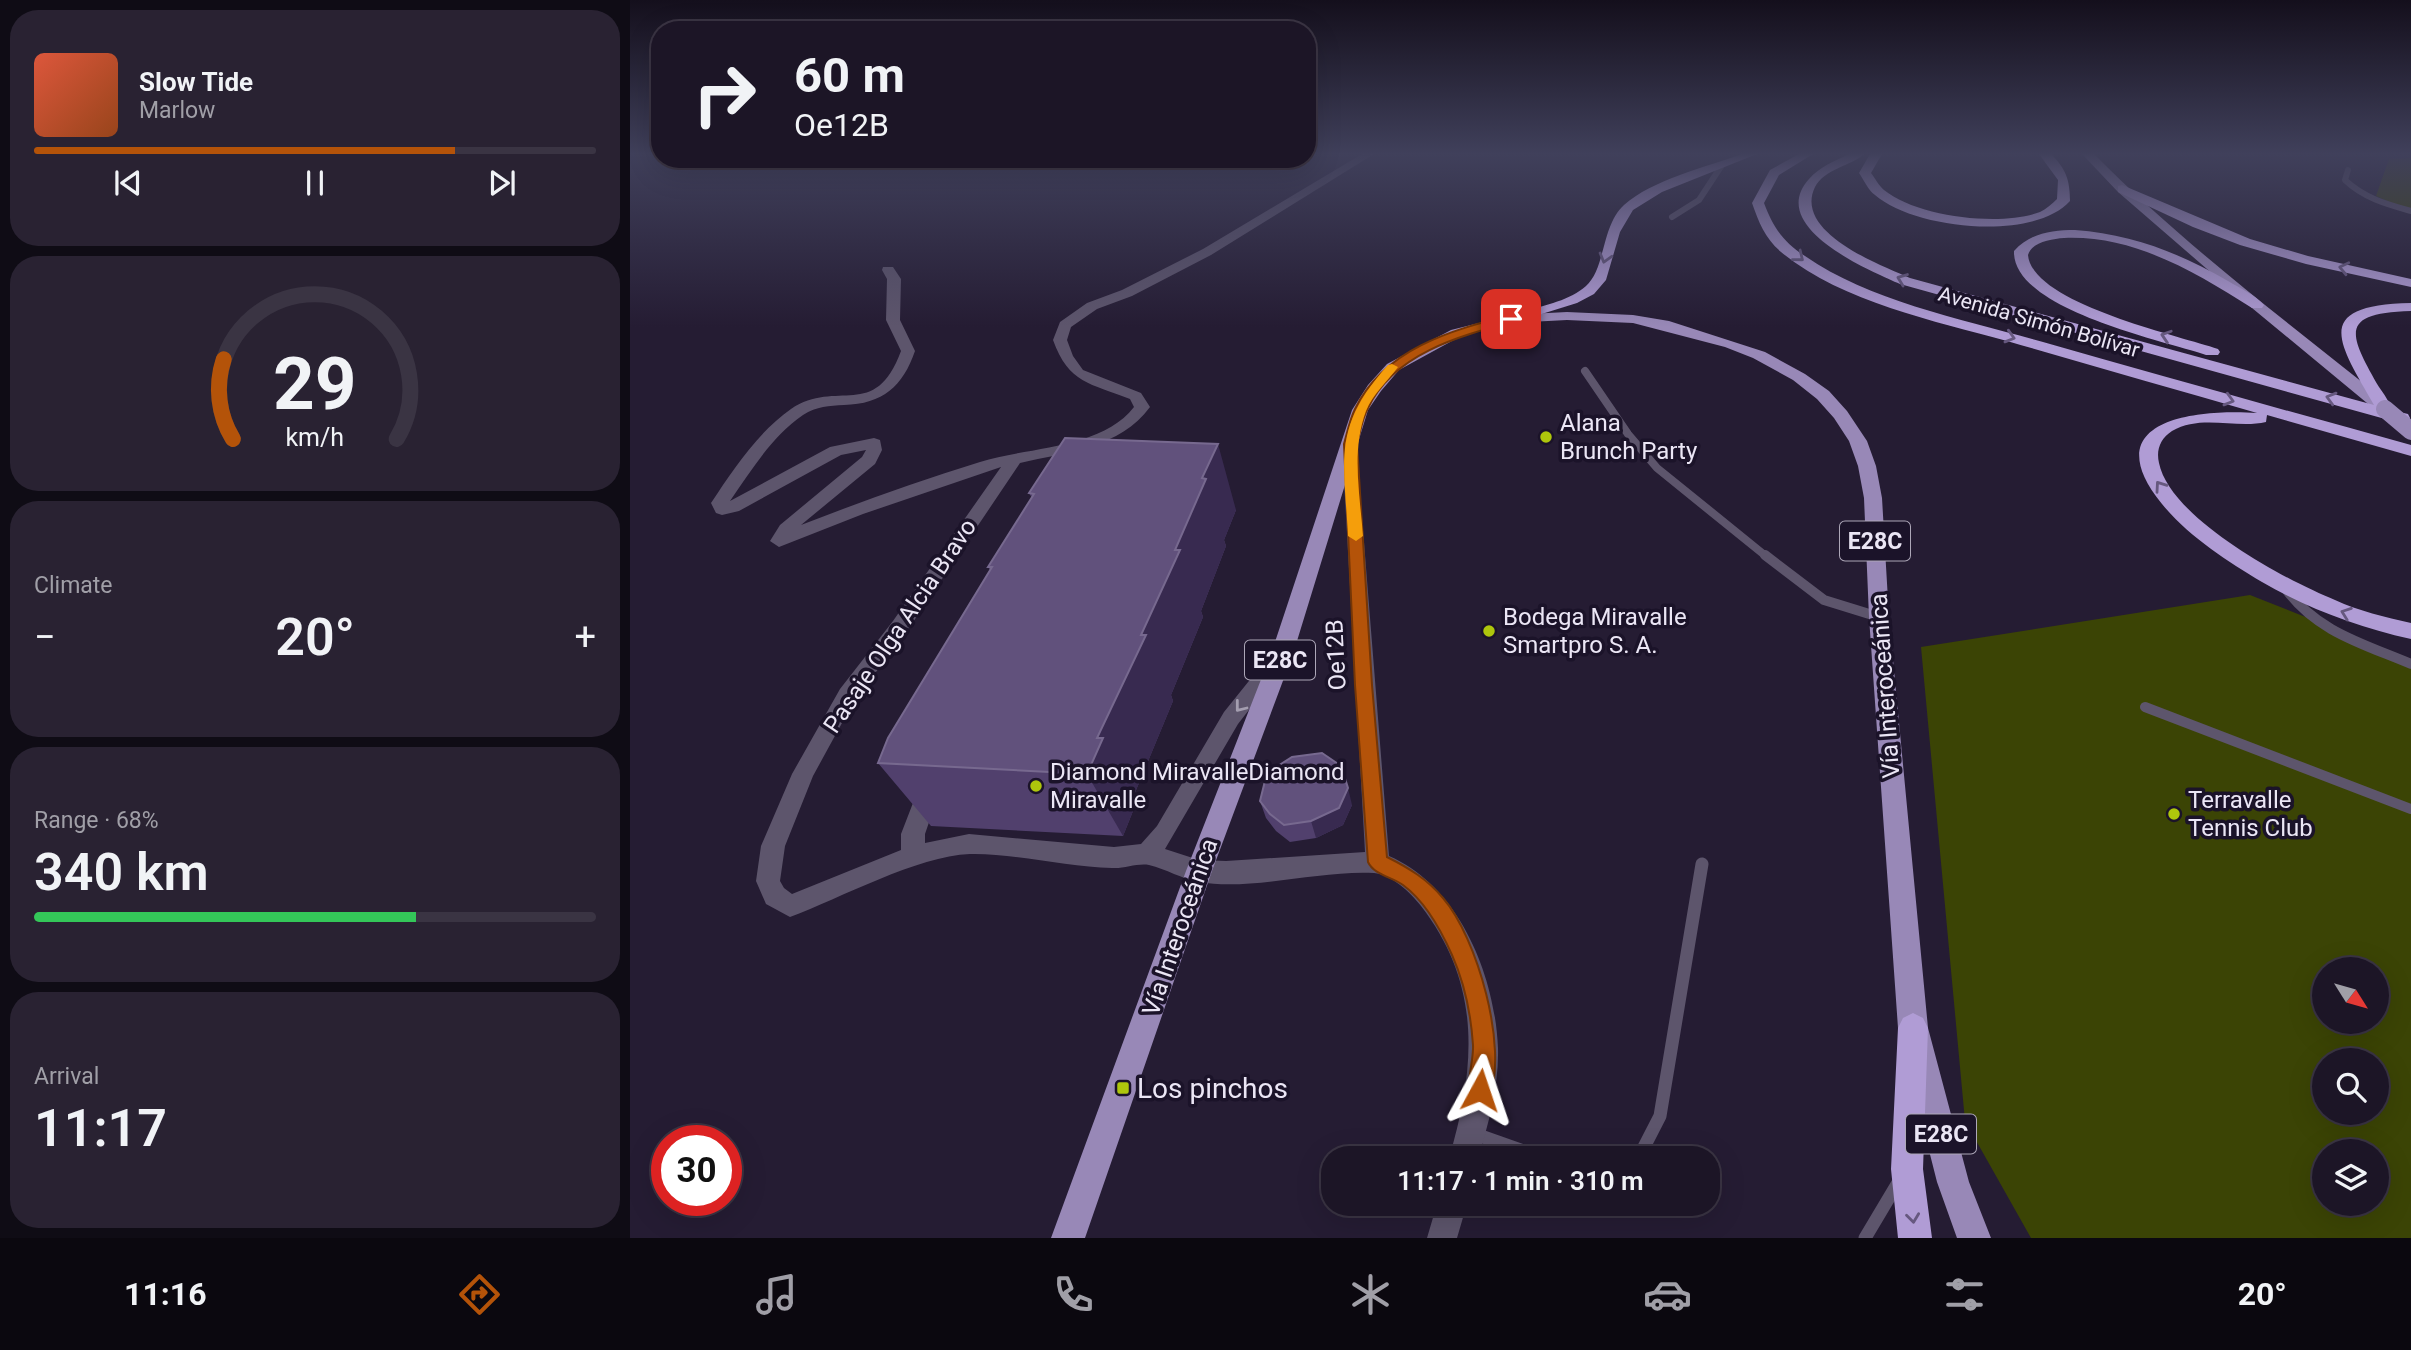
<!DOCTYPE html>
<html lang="en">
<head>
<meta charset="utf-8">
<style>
  :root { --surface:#1c1526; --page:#292232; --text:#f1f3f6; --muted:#a09fa7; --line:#3a3443; --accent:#b45309 }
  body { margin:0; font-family:Roboto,sans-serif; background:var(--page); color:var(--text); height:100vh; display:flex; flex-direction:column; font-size:26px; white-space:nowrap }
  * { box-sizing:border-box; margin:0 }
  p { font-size:23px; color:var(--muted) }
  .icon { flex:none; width:38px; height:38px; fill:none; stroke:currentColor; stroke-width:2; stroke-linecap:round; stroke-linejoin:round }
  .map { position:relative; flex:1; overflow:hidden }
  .drawer { display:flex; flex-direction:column; gap:10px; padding:10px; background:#0f0c15; width:630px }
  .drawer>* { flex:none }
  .top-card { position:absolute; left:21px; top:21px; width:665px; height:147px; border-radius:28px; box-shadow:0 7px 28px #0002,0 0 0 2px var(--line); background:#1c1526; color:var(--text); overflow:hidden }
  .needle { width:46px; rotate:127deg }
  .tools { position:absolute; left:1682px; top:957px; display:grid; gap:14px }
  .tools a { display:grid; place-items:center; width:77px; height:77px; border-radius:50%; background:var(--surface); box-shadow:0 7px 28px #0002,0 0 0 2px var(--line); font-size:35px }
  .speed { position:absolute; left:21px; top:1125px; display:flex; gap:14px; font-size:35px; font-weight:700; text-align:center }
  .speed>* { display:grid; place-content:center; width:91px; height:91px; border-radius:50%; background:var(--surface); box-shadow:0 7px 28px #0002,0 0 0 2px var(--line); line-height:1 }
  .speed .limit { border:10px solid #d22; background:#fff; color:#111 }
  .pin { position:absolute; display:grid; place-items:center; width:60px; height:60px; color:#fff; margin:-30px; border-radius:14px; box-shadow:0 4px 10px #0006 }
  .me { position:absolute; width:77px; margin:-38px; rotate:5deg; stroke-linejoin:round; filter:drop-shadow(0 0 5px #0008) }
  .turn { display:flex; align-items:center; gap:24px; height:147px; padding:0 28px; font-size:32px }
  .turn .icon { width:91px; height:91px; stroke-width:2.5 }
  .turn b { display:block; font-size:49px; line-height:60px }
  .big { font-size:52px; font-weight:600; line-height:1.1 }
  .drawer .card { flex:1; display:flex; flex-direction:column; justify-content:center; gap:10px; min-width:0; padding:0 24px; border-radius:28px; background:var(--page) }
  .drawer .dial { align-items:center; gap:0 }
  .dial svg { height:182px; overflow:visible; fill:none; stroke:var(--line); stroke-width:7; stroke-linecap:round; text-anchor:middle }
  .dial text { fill:var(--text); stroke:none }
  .song { display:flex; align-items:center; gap:21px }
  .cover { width:84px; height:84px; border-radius:10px; background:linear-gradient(135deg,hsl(10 70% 55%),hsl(20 70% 35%)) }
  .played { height:7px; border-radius:4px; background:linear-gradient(90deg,var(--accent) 75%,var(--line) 75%) }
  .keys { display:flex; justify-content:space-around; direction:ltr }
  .heat { display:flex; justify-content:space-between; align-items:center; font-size:38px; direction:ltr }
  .charge { height:10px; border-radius:5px; background:linear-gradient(90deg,#34c759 68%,var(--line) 0) }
  .trip { position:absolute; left:691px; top:1146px; width:399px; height:70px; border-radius:28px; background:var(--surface); box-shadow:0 7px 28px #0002,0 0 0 2px var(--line); font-weight:600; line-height:70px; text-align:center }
  .tabs { display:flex; height:112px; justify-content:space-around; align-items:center; background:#0b080f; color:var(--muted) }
  .tabs .icon { width:49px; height:49px }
  .tabs .current { color:var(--accent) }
  .tabs b { font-size:32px; color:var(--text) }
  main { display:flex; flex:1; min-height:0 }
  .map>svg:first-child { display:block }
  .green { fill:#3b4405; fill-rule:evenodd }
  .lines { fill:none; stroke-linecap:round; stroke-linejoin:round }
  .lane-far3 { stroke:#5d556c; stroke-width:6 }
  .lane-far2 { stroke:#5d556c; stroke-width:8 }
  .lane-far1 { stroke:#5d556c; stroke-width:10 }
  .lane { stroke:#5d556c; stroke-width:13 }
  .street { fill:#5d556c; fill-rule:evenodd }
  .primary { fill:#9888b7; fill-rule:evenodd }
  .highway { fill:#b09cd5; fill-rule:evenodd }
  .primary-bridge { stroke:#9888b7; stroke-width:18 }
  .wall { fill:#51406d }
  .shaded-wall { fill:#382a50 }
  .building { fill:#61517c; stroke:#77698f; stroke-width:2 }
  .oneway { stroke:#66587f }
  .oneway2 { stroke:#a49eb0 }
  .route { fill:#b45309; stroke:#753606; stroke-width:2 }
  .slow { fill:#f59e0b }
  .poi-dot { fill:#aec60c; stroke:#1b1329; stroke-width:2.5 }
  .labels { text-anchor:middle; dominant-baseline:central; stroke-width:7; stroke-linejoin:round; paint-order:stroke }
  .far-street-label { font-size:21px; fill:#ebe6f5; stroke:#1b1329 }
  .shield { fill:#1b1329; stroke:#ada7b8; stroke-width:2 }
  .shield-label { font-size:23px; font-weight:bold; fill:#ebe6f5 }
  .poi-label { font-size:24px; fill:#ebe6f5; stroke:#1b1329; text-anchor:start }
  .street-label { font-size:24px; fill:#ebe6f5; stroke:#1b1329 }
  .near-poi-label { font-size:28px; fill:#ebe6f5; stroke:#1b1329; text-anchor:start }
</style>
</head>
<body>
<main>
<section class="drawer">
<div class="card">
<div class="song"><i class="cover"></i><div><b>Slow Tide</b><p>Marlow</p></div></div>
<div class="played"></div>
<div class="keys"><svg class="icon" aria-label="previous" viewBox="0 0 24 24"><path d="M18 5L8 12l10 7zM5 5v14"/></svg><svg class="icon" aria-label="pause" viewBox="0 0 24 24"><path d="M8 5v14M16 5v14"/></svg><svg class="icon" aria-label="next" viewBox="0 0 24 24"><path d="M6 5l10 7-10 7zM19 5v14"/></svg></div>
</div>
<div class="card dial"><svg viewBox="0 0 100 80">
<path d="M14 69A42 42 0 1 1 86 69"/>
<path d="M14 69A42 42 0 0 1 10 34" stroke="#b45309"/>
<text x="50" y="56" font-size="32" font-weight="700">29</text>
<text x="50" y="72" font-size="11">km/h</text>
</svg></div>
<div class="card"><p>Climate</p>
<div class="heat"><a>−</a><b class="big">20°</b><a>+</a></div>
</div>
<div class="card"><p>Range · 68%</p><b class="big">340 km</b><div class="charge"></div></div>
<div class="card"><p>Arrival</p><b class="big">11:17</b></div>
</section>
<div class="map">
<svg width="1781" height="1238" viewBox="0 0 1781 1238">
  <rect width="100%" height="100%" fill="#251c33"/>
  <path class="green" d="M1781 158V212L1746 196 1759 159Z
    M1620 595 1781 659V1238H1401L1335 1121 1291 647ZM1694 970H1746V1022H1694ZM1694 1060H1746V1113H1694ZM1694 1152H1746V1204H1694Z"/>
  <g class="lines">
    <path class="lane-far3" d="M1718 170 1715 180C1734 198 1756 204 1781 211
      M1042 217 1069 200 1092 165"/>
    <path class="lane-far2" d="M955 371 998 434 1027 468 1137 557"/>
    <path class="lane-far1" d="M1135 555 1194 600 1249 617
      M1656 589C1687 632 1734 644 1781 664
      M1515 707 1781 809"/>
    <path class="lane" d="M845 1134 913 1158
      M1001 1158 1011 1153 1030 1116 1072 864
      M1235 1238 1269 1181"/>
    <path class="street" d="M732 154H744L581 255 502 296 467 309 441 327 437 340 443 356 453 370 511 393 520 407C490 448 437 452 390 463L277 631 224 701 183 776 155 846 150 881 154 888 162 894 271 850V834L288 790 291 783 299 780 307 783 310 790 295 834V843L339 834 484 847 511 844 527 826 594 712 639 656 646 653 653 656 656 661 653 666 608 724 535 849 569 860 596 861 735 852 712 445 714 442H726L759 856C829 886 865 975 868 1048 869 1085 859 1123 848 1158H819C846 1067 852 985 791 906 781 893 761 874 744 873 690 870 622 891 569 882 552 879 536 869 519 865 507 863 494 869 482 868 437 867 384 853 340 854 287 856 211 898 160 917L136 904 126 881 131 846 162 774 210 689 263 621 371 467 233 514 149 547 140 541 150 525 232 457 236 450 211 455 109 511 92 515 86 513 81 503C103 470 128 432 161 409 207 378 245 422 271 351L256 320 257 279 252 270 253 267H263L271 279 270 320 285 351C273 386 253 404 214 405 199 406 187 406 173 415 142 436 121 471 100 501L200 447 244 438 250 440 252 450 245 464 171 525C230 502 289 481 350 462 397 447 472 449 504 407L500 399C460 383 439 384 423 340L430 322 457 303 492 290 573 249Z
      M807 1204H837L827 1238H797Z"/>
    <path class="primary" d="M1452 154H1464C1555 246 1660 324 1761 405L1763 409 1761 413H1749L1622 308 1488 192Z
      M937 312 1003 315 1039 321 1135 352 1175 374 1199 391 1217 411 1237 441 1246 466 1252 498 1259 617 1298 1028 1339 1182 1361 1238H1327L1307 1182 1268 1028 1239 617 1234 498 1228 466 1219 441 1204 418 1187 399 1163 380 1123 358 1095 347 1003 323 937 320 881 323 831 336 769 370 751 391 738 410 663 654 582 871 455 1238H421L556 871 641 654 722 410 738 385 757 364 821 330 881 315Z"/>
    <path class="highway" d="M1112 154H1127L1032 192 1003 210 990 232 976 280 964 294 947 303 886 322H876L874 319 876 316C900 308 936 304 956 286 976 268 971 226 994 205 1022 180 1076 167 1112 154Z
      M1169 154H1183L1149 175 1134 203C1143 227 1153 242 1175 256 1241 302 1336 320 1413 342 1536 377 1658 411 1781 445V456L1637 415 1636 422C1606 429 1571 414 1542 431 1530 439 1526 450 1529 463 1540 518 1655 580 1705 600 1729 611 1755 617 1781 623V639C1728 627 1679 609 1632 582 1597 561 1558 536 1532 504 1463 419 1567 409 1627 413 1544 389 1460 365 1377 341 1304 321 1210 301 1151 252 1135 238 1129 223 1122 203L1140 170Z
      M1220 154H1234C1221 166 1194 169 1185 187 1163 232 1250 265 1280 278L1744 405C1707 341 1682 305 1781 303V311C1709 313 1718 333 1749 387 1754 394 1760 402 1761 410L1778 414 1780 418 1778 422H1766L1270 284C1238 270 1136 227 1179 179 1189 167 1206 160 1220 154Z
      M1240 154H1252L1241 173C1245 178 1249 186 1254 190 1287 217 1371 227 1410 212 1416 209 1422 204 1427 199L1428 180 1409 154H1421C1436 169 1440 180 1440 201 1403 242 1284 229 1245 195 1238 190 1234 180 1229 173Z
      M1492 185 1620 239 1678 256 1781 279V287L1676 264 1610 245 1563 227 1488 192V186Z
      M1445 230C1501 234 1550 253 1598 281 1610 288 1625 295 1634 305L1632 308H1622C1565 272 1504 235 1434 238 1421 239 1402 242 1398 255 1402 303 1546 335 1588 349L1590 352 1588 355H1576C1531 340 1382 309 1384 251 1400 233 1422 230 1445 230Z
      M1283 1013 1293 1018 1298 1028 1293 1169 1302 1238H1268L1261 1169 1268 1028 1273 1018Z"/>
    <path class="primary-bridge" d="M1755 409 1781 431"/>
  </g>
  <path class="wall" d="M399 493 606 510 594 540 596 546 571 611 573 617 541 695 543 701 504 795 507 801 493 836 301 826 248 763 360 570 358 567 402 498Z
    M630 801 722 805 713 825 686 838 660 842 646 831 636 818Z"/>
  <path class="shaded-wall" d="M588 444 606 510 594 540 596 546 571 611 573 617 541 695 543 701 504 795 507 801 493 836 457 774 467 738 511 635 572 478Z
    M718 788 722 805 713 825 686 838 681 821Z"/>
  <path class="building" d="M435 438 588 444 572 478 576 479 545 550H550L511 635H516L467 738H473L457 774 248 763 258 738 362 567H358L404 494 399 493Z
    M692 753 711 766 718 788 709 808 681 821 654 825 640 814 630 801 637 773 662 757Z"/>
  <defs><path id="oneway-chevron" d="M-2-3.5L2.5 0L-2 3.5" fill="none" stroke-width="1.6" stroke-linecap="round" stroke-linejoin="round" transform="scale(1.75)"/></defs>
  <g class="oneway">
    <use href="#oneway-chevron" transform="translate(1169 257) rotate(39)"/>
    <use href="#oneway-chevron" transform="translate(975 258) rotate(106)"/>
    <use href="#oneway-chevron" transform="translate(1714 268) rotate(-167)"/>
    <use href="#oneway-chevron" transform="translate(1272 279) rotate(-159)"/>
    <use href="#oneway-chevron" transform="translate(1536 336) rotate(-162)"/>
    <use href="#oneway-chevron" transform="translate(1380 337) rotate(16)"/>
    <use href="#oneway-chevron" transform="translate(1701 398) rotate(-164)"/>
    <use href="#oneway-chevron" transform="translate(1599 400) rotate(16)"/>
    <use href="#oneway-chevron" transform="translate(1530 486) rotate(-125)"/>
    <use href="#oneway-chevron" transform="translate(1716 613) rotate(-160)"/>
    <use href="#oneway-chevron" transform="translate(1283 1218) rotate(83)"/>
  </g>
  <use class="oneway2" href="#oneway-chevron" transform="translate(610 707) rotate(128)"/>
  <linearGradient id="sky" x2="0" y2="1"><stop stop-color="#140f1c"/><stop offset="0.47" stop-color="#40405b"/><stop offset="1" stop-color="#40405b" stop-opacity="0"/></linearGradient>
  <rect width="1781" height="327" fill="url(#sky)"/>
  <path class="route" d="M881 315 887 319 885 321C830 336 764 353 738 408 732 419 730 433 727 444L742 685 757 857C779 868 797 879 813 898 847 937 879 1049 859 1098L850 1101 842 1098C835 1081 844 1062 843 1045 841 1015 834 982 822 955 811 930 796 902 773 885 762 877 744 875 738 862L725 685 714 444C717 433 720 419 725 409 754 349 821 330 881 315Z"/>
  <path class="slow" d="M762 364 768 367C757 382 743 394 736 411 721 451 730 495 733 536L726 541 718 536C714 459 702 427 758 365Z"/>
  <g class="poi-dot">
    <circle cx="916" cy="437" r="7"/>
    <circle cx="859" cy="631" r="7"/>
    <circle cx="406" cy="786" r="7"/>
    <circle cx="1544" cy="814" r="7"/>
    <rect x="486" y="1081" width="14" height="14" rx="3.5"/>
  </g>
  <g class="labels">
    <g class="far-street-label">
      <text transform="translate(1409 322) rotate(16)">Avenida Simón Bolívar</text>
    </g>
    <g class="shield">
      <rect x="1210" y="521.5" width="70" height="39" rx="5"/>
      <rect x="615" y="640.5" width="70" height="39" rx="5"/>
      <rect x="1276" y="1114.5" width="70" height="39" rx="5"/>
    </g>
    <g class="shield-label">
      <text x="1245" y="541">E28C</text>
      <text x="650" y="660">E28C</text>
      <text x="1311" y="1134">E28C</text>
    </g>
    <g class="poi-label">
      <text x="930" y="423">Alana<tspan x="930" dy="28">Brunch Party</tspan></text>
      <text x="873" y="617">Bodega Miravalle<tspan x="873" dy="28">Smartpro S. A.</tspan></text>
      <text x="420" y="772">Diamond MiravalleDiamond<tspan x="420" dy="28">Miravalle</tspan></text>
      <text x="1558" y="800">Terravalle<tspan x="1558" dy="28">Tennis Club</tspan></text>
    </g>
    <g class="street-label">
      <text transform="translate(270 626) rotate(-56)">Pasaje Olga Alcia Bravo</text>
      <text transform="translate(706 655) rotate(-93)">Oe12B</text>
      <text transform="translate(1255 686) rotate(-94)">Vía Interoceánica</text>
      <text transform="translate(550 927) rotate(-71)">Vía Interoceánica</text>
    </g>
    <g class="near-poi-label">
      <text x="507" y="1088">Los pinchos</text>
    </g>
  </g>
</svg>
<div class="tools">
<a><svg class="needle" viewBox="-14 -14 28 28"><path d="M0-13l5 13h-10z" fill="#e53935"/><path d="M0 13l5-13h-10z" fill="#a09fa7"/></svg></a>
<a><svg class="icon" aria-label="search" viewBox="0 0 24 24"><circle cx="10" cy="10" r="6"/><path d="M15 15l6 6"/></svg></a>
<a><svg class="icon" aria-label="layers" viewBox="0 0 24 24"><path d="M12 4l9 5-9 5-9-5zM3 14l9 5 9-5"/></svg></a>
</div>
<div class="speed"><div class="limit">30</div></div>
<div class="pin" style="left:881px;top:319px;background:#d93025"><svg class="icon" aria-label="arrive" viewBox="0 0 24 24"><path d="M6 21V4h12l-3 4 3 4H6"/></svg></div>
<svg class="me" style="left:850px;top:1090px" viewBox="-20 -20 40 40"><path d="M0-17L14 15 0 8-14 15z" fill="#b45309" stroke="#fff" stroke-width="4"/></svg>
<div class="trip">11:17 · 1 min · 310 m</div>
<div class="top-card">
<div class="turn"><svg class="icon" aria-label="right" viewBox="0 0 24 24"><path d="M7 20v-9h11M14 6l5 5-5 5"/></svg><div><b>60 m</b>Oe12B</div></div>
</div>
</div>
</main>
<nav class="tabs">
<b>11:16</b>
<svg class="icon current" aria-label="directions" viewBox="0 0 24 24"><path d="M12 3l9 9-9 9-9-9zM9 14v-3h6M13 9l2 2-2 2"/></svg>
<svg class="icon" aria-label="music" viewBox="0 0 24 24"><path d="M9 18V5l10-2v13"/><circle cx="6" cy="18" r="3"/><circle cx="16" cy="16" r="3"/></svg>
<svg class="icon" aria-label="phone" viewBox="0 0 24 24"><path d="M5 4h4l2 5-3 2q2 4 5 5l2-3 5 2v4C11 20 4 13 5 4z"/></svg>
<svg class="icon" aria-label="climate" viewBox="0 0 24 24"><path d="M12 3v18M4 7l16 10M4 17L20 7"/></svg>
<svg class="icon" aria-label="car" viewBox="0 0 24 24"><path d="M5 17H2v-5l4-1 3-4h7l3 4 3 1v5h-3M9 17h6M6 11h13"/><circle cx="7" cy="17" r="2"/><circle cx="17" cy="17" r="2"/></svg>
<svg class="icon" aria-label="filters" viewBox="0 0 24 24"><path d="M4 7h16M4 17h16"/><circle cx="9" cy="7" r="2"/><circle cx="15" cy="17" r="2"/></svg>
<b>20°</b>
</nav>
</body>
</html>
